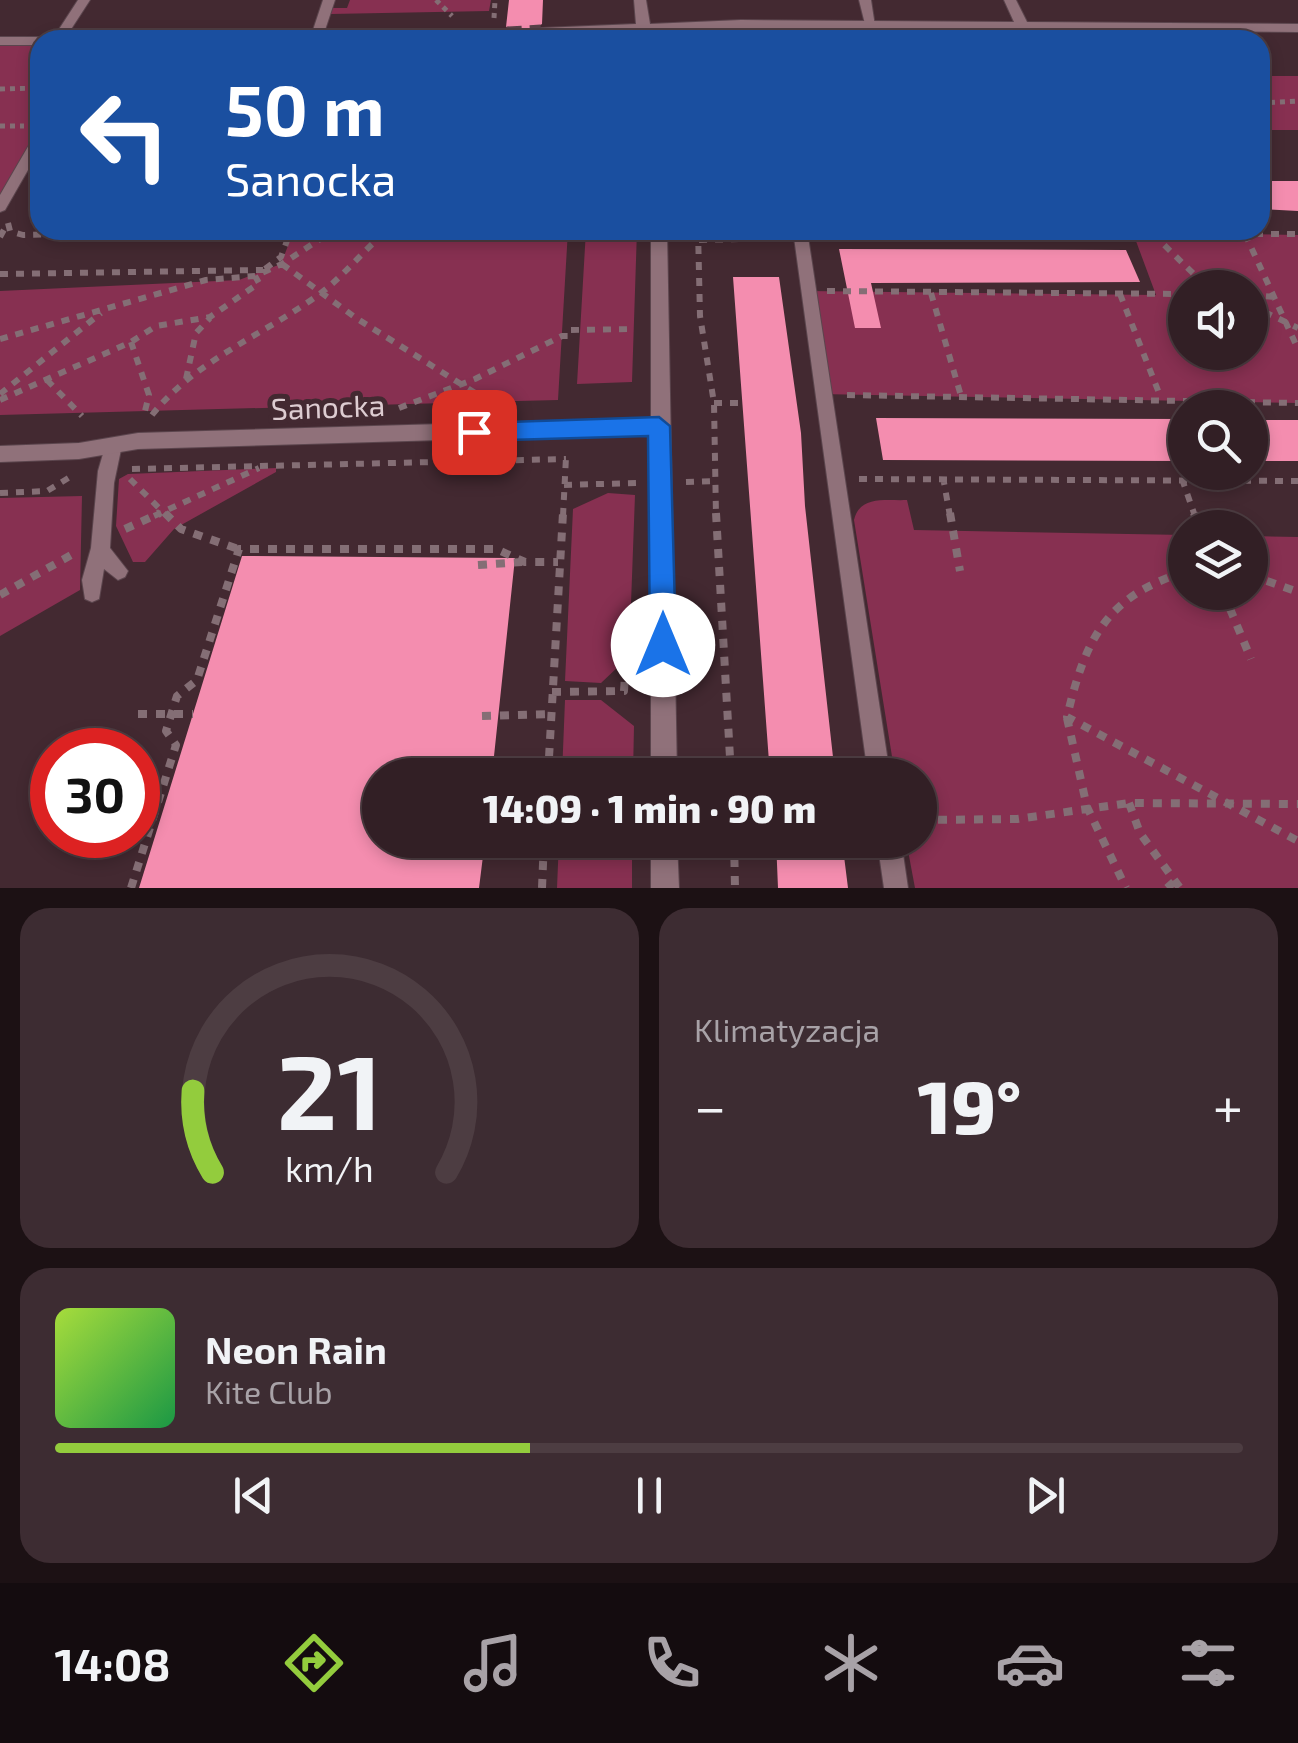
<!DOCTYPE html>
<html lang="pl">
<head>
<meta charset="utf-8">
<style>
  :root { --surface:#321f25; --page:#3d2c32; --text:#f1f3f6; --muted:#a8a2a7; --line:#4d3d42; --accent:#93cc3d }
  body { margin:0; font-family:"Exo 2",sans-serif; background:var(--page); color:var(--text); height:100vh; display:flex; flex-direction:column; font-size:38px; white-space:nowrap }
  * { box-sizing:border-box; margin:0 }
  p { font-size:32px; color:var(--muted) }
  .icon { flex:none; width:55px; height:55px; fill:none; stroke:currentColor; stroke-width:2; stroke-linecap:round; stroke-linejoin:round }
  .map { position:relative; height:888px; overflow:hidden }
  .side { display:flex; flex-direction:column; gap:20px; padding:20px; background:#1c1114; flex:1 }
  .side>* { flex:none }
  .hud { position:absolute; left:30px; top:30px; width:1240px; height:210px; border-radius:30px; box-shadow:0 5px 15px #0003,0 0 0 2px var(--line); background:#1a4fa0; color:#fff; overflow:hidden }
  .buttons { position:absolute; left:1168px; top:270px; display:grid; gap:20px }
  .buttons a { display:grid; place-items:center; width:100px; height:100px; border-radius:50%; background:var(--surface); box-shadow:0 5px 15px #0003,0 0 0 2px var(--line); font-size:50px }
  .speed { position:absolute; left:30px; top:728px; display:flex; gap:20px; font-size:50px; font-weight:700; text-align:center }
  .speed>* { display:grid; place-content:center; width:130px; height:130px; border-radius:50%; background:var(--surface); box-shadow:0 5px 15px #0003,0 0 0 2px var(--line); line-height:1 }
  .speed .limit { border:15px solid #d22; background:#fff; color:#111 }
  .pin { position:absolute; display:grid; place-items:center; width:85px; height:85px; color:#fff; margin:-42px; border-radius:20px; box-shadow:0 5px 15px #0006 }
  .me { position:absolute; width:110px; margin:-55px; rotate:0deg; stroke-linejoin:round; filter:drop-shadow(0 0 8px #0008) }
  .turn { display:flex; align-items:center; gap:35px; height:210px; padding:0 30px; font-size:45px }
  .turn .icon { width:130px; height:130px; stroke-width:2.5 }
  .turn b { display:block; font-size:70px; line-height:85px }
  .big { font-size:75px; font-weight:800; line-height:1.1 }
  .side .card { flex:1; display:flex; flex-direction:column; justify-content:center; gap:15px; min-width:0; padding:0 35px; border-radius:30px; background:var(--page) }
  .side .dial { align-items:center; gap:0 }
  .dial svg { height:260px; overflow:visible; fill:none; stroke:var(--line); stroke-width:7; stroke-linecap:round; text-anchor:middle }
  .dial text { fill:var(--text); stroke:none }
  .song { display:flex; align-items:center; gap:30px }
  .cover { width:120px; height:120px; border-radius:15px; background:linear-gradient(135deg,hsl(80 70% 55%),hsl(140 70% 35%)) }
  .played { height:10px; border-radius:5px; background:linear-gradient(90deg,var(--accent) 40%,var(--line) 40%) }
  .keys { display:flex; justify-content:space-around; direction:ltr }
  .heat { display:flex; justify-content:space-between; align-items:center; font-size:55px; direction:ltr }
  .side .tiles { flex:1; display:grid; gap:20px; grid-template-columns:1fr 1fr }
  .card:last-child { grid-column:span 2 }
  .trip { position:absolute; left:362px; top:758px; width:575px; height:100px; border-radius:50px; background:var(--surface); box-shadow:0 5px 15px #0003,0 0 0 2px var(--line); font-weight:800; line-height:100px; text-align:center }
  .tabs { display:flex; height:160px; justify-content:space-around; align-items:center; background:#140c0f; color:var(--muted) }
  .tabs .icon { width:70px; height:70px }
  .tabs .on { color:var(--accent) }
  .tabs b { font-size:45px; color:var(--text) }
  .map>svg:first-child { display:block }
  .green { fill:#873051; fill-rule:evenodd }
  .building { fill:#f48daf }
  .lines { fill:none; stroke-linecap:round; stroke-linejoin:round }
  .street-tunnel { stroke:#5a4149; stroke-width:15; stroke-dasharray:15 8; stroke-linecap:butt }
  .lane-casing { stroke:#5b454d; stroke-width:2 }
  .street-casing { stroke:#5b454d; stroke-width:2 }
  .path-far2 { stroke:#846e75; stroke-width:5; stroke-dasharray:5 5; stroke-linecap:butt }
  .path-far1 { stroke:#846e75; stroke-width:6; stroke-dasharray:8 8; stroke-linecap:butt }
  .path { stroke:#846e75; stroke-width:8; stroke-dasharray:9 9; stroke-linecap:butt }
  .lane { fill:#90717a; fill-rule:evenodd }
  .street { fill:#90717a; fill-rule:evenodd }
  .route { fill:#1a73e8; stroke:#114b97; stroke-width:2.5 }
  .labels { text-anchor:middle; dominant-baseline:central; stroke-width:10; stroke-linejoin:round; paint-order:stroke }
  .street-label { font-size:30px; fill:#ddccd1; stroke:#432931 }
</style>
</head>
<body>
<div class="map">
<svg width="1298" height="888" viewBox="0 0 1298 888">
  <rect width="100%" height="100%" fill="#432931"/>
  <path class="green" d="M350 0H491L489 11 330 14 332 8H347Z
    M0 45H40V168L21 169 0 206Z
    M1260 76H1298V130H1260Z
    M294 230H568L558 400 0 415V291L239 280 281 264Z
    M586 230H637L632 382 577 384Z
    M714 230H1198L1200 233 1298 235V403L819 394 807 291 1156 295 1133 233 715 236ZM1185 288H1250V352H1185Z
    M276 468V472L174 529 145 562H133L116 526 119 479 128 474Z
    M608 493 635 495 631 604 625 615 620 665 601 683 565 681 573 509Z
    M82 496 80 590 0 636V498Z
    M907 500 914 530 1185 535V592H1250V536L1298 537V888H915L906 840H920V775H895L854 520C860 495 885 501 907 500Z
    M565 700H601L634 726 633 775H562Z
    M559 840H632V888H557Z"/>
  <path class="building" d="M509 0H543L542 24 530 31 540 40H511L518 35 515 29 506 27Z
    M1260 181H1298V211L1260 209Z
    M839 249 1126 250 1140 282 871 283 881 328H855Z
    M733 277H779L801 433 805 506 835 775H770Z
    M876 418 1185 419V461L883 460Z
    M1250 420H1298V461H1250Z
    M242 556 515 558 492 775H380V840H485L479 888H139Z
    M776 840H842L848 888H778Z"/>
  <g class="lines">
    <path class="street-tunnel" d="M507 34 541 32"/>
    <g class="lane-casing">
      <path id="lane" d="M78 0H90L64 40H52Z
        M323 0H335L323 36 317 39 311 36Z
        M859 0H871L875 26 865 24Z
        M40 134V149L5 210 0 212V195L33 138Z
        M793 230H807L890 775H868Z
        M113 438 119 440 122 445 114 483 110 548 128 571 125 577 118 580 104 569 99 599 92 602 85 599 82 580 91 548 98 471 107 440Z
        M877 840H901L908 888H884Z"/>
    </g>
    <g class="street-casing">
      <path id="street" d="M634 0H646L650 24 741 20 1014 22 1004 0H1016L1027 22 1298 24V32L741 28 651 32 652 40H638L637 32 541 36 534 32 541 28 636 24Z
        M512 31 514 34 507 38 85 40 92 36Z
        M0 37H40L46 40H40V45H0Z
        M651 230H667L677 775H651V434L138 449 79 459 0 462V446L79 443 138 433 651 418Z
        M651 840H677L679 888H651Z"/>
    </g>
    <path class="path-far2" d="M436 0 452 16
      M494 18 495 0
      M0 89 40 88
      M1260 103 1298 101
      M0 126H24"/>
    <path class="path-far1" d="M8 223 10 231 23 235 252 230
      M698 230 700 316 714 403 716 516
      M823 233 1298 234
      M1153 234 1208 288
      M1245 234 1298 349
      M0 237 7 224
      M699 240 783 238
      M282 264 356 318 496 406
      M265 269 281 257 291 230
      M0 274 263 270
      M827 291 1185 294
      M931 293 961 396
      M1120 294 1161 398
      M1250 295 1275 297
      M1250 305 1298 328
      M571 330 635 329
      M0 339 206 280 255 276 282 264 334 230
      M131 342 149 395 144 415
      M186 379 196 333 210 318
      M47 380 82 416
      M0 394 101 313
      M847 395 1298 403
      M0 400 131 342 156 326 210 317 259 283 255 276
      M714 403H743
      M399 408 475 379 562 336H571
      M152 415C195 361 259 337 314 298 342 279 362 251 388 230
      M132 469 566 459
      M943 477 950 516
      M130 479 167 516
      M859 479 1298 481
      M1182 479 1195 516
      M686 482 714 481
      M564 485 637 483
      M0 493 47 491 75 474
      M154 516 259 468
      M563 516 566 457"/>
    <path class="path" d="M165 513 181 529 238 549
      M716 513 731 775
      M950 513 960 571
      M1194 513 1199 528
      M125 529 160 513
      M478 565 522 562
      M1185 572C1106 596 1085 640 1067 717L1298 841
      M1250 575 1298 592
      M1223 592 1251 659
      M0 595 73 554
      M552 692 624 691 629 617 636 616
      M138 714H193
      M482 716 550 714
      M1067 718 1087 807 1126 888
      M548 775 563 513
      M1129 803 1140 833 1180 888
      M920 820 1017 819 1129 803 1298 804
      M734 840 735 888
      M131 888 176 745 166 731 177 696 197 680 239 549H496L525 562H558
      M542 888 544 840
      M1167 888 1175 881"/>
    <use href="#lane" class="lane"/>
    <use href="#street" class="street"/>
  </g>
  <path class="route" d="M659 417 670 426 676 645 672 654 663 658 653 654 650 645 648 436 474 441 462 432 474 423Z"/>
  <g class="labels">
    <g class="street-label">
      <text transform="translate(328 406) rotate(-2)">Sanocka</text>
    </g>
  </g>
</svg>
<div class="buttons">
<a><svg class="icon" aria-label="sound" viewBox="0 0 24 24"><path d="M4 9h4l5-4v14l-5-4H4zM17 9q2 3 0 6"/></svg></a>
<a><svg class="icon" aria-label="search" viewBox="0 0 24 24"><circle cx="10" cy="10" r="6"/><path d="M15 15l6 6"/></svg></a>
<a><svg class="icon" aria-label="layers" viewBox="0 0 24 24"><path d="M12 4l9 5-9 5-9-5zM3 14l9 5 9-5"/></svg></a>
</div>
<div class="speed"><div class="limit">30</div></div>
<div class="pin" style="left:474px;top:432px;background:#d93025"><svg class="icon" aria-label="arrive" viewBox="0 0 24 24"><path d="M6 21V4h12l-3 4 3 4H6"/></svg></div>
<svg class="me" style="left:663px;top:645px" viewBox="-20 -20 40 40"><circle r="19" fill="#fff"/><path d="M0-13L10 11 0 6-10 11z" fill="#1a73e8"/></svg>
<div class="trip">14:09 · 1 min · 90 m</div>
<div class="hud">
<div class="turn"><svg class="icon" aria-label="left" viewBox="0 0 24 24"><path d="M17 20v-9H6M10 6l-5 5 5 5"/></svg><div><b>50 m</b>Sanocka</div></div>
</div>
</div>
<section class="side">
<div class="tiles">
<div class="card dial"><svg viewBox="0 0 100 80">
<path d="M14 69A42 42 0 1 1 86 69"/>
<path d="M14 69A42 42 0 0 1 8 44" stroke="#93cc3d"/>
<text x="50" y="56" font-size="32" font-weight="700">21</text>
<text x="50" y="72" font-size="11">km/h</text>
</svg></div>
<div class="card"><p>Klimatyzacja</p>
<div class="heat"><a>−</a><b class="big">19°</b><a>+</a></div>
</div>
<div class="card">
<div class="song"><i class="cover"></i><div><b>Neon Rain</b><p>Kite Club</p></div></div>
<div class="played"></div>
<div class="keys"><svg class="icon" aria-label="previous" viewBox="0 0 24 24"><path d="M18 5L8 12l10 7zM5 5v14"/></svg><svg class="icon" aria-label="pause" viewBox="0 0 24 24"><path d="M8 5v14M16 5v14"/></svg><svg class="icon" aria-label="next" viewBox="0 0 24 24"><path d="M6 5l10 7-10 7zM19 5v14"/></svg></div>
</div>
</div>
</section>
<nav class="tabs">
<b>14:08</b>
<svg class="icon on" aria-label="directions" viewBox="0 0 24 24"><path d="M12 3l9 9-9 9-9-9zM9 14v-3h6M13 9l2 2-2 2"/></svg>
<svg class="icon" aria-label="music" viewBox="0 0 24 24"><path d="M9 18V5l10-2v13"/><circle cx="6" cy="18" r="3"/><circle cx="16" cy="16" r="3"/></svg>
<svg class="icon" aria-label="phone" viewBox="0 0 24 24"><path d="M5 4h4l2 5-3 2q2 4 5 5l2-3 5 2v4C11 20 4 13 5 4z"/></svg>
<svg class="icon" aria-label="climate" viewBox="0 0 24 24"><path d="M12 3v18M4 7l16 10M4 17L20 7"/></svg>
<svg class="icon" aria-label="car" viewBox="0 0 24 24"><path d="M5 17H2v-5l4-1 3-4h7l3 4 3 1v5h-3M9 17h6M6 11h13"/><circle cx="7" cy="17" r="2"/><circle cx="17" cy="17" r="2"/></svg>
<svg class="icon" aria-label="filters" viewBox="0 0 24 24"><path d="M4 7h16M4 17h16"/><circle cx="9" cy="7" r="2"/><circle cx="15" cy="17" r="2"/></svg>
</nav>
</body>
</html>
